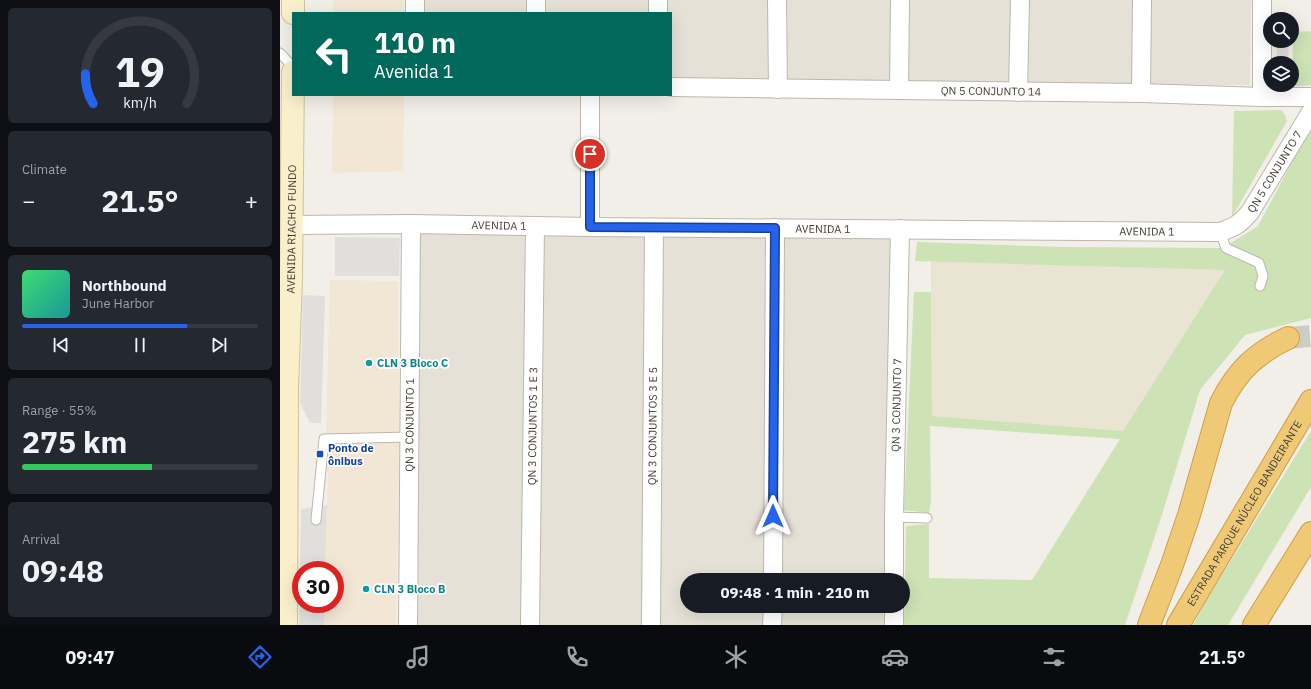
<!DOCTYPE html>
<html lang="en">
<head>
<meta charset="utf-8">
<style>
  :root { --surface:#171b24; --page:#242831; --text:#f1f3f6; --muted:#9ea1a6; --line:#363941; --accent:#2563eb }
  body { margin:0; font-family:"IBM Plex Sans",sans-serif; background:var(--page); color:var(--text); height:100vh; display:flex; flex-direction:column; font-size:15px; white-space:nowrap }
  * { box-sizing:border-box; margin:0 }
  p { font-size:13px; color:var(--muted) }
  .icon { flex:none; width:22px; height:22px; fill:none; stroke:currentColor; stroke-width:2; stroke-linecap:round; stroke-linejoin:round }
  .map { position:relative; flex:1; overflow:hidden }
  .panel { display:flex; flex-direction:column; gap:8px; padding:8px; background:#0d0f14; width:280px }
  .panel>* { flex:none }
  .guide { position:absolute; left:12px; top:12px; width:380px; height:84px; border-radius:0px; box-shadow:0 4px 16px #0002; background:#00695c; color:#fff; overflow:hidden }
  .controls { position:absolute; left:983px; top:12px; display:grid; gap:8px }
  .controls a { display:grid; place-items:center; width:36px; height:36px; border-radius:50%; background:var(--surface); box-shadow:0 4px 16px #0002; font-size:20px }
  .speed { position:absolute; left:12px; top:561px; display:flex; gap:8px; font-size:20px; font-weight:700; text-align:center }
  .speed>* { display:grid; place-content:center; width:52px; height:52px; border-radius:50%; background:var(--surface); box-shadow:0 4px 16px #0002; line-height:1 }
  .speed .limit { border:6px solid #d22; background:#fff; color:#111 }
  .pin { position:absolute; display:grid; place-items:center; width:34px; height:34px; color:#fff; margin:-17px; border:2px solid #fff; border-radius:50%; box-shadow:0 1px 4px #0007 }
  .me { position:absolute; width:44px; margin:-22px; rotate:0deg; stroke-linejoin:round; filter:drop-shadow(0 0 3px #0008) }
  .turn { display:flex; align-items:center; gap:14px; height:84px; padding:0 16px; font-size:18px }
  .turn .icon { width:52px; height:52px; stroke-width:2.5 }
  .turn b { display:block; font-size:28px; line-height:34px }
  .big { font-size:30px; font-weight:700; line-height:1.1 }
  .panel .card { flex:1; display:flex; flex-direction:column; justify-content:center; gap:6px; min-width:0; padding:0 14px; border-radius:6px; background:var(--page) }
  .panel .dial { align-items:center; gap:0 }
  .dial svg { height:104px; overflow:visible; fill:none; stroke:var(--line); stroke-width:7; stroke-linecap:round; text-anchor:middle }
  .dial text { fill:var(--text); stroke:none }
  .song { display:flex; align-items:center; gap:12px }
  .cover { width:48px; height:48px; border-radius:6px; background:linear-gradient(135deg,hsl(140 70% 55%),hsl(180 70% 35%)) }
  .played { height:4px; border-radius:2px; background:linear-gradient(90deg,var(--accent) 70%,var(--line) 70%) }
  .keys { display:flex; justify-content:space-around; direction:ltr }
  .heat { display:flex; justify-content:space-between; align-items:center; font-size:22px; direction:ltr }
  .charge { height:6px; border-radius:3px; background:linear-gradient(90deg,#34c759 55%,var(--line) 0) }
  .trip { position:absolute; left:400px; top:573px; width:230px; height:40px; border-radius:20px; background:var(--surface); box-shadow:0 4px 16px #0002; font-weight:700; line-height:40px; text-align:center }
  .tabs { display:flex; height:64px; justify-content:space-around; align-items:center; background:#090b0e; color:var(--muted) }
  .tabs .icon { width:28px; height:28px }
  .tabs .selected { color:var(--accent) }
  .tabs b { font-size:18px; color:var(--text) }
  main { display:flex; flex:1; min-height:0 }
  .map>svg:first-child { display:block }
  .residential { fill:#e6e1d7 }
  .commercial { fill:#f2e6d5 }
  .education { fill:#eae4d3 }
  .green { fill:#cde2b5 }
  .parking { fill:#e1dfdc }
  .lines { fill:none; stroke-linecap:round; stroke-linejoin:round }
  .highway-tunnel { stroke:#cfccc5; stroke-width:22; stroke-dasharray:22 11; stroke-linecap:butt }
  .lane-casing { stroke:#bdb7ac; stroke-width:11 }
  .street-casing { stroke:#bdb7ac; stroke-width:20 }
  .secondary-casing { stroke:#cdc29c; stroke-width:24 }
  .highway-casing { stroke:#ce9f47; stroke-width:24 }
  .lane { stroke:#fff; stroke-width:9 }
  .street { stroke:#fff; stroke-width:18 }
  .secondary { stroke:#f9efcb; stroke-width:22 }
  .highway { stroke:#efc976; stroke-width:22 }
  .route-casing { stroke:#184099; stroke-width:10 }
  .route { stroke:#2563eb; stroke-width:7 }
  .culture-dot { fill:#0f9aa8; stroke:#fff; stroke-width:1.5 }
  .transit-dot { fill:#1a4fb4; stroke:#fff; stroke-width:1.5 }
  .labels { text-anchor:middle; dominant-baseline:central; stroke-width:3.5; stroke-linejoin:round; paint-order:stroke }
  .street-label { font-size:11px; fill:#454037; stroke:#fff }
  .culture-label { font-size:11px; font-weight:bold; fill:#0d838f; stroke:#fff; text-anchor:start }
  .transit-label { font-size:11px; font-weight:bold; fill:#164399; stroke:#fff; text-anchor:start }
</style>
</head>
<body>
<main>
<section class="panel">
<div class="card dial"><svg viewBox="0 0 100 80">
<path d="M14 69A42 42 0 1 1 86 69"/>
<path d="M14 69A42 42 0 0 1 8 46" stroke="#2563eb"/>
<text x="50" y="56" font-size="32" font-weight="700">19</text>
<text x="50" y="72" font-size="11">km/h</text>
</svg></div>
<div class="card"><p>Climate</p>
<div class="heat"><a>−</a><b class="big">21.5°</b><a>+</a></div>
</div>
<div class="card">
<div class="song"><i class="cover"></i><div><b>Northbound</b><p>June Harbor</p></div></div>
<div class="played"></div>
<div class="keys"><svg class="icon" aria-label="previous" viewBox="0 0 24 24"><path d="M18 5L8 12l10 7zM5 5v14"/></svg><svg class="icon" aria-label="pause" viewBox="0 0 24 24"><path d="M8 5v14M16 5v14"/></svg><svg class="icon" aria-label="next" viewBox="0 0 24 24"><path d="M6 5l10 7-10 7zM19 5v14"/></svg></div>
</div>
<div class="card"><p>Range · 55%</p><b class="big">275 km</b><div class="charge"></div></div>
<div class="card"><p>Arrival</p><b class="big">09:48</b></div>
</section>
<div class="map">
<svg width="1031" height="625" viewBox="0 0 1031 625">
  <rect width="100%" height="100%" fill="#f2efe8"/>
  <path class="residential" d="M137 0H971L970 85 391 84V13H136Z
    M132 222 621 228 615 580H407V606H614V625H129Z"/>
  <path class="commercial" d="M53 0H124V13H53Z
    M53 95H124L123 171 52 173Z
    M50 280 118 281 119 464 116 625H42L43 604H55V570H45L48 472 45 471Z"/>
  <path class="education" d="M651 261 946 270 843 431 652 416Z"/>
  <path class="green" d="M1031 31V85L1025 86H1003L1002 85H1012L1013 34H1015V32Z
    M1001 110 1005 115 1007 121 952 217 954 111Z
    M1031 132V318L965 335 920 390 881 518 845 625H624L626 526 649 524V578L752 580 840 439 650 426 651 502 649 513 624 510 634 292H651L652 416 843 431 945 270 635 261 637 242 783 247 943 248 978 226 1018 151Z
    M1031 431V487L948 625H913L926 601Z"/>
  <path class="parking" d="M997 41H1009L1008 63H997Z
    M55 237 120 238 119 276H55Z
    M23 295 45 296 41 423H30L20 403Z
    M47 505 45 570H21V604H45L44 625H19L21 509Z"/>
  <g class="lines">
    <path class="highway-tunnel" d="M1008 338 1031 336"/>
    <g class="lane-casing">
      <path id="lane" d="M0 53 13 67
        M940 232 946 248 979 263 983 276 980 286
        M614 517 647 518
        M36 520 44 439 130 437"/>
    </g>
    <g class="street-casing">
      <g id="street">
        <path d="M497 0 498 89"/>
        <path d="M982 0V97"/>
        <path d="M135 13V0"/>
        <path d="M256 13V0"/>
        <path d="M378 13V0"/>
        <path id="s1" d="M391 87 861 93 982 97H1031"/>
        <path d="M619 90 620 0"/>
        <path d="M738 92 740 0"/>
        <path d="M861 93 862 0"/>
        <path id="s2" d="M11 225 131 224 310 227 940 232C955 227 960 224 970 212L1031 112"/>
        <path d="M310 227V95"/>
        <path d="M493 580 495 228"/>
        <path id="s3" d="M614 580V517L620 229"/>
        <path id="s4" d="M128 625 131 224"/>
        <path id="s5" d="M250 625 255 226"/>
        <path id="s6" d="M371 625 374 228"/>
        <path d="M492 625 493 606"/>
        <path d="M614 625V606"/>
      </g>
    </g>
    <g class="secondary-casing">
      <g id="secondary">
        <path d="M13 13V0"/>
        <path id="s7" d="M6 625 7 388 11 279 13 72"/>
      </g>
    </g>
    <g class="highway-casing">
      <g id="highway">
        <path d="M869 625 892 565 909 515 941 403C957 371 976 353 1008 338"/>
        <path id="s8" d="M898 625 1031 401"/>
        <path d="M974 625 1031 533"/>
      </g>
    </g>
    <use href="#lane" class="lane"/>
    <use href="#street" class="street"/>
    <use href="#secondary" class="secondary"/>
    <use href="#highway" class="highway"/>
  </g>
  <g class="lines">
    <g class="route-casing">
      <path id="route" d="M310 154V227L495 228 493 516"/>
    </g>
    <use href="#route" class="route"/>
  </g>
  <g class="culture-dot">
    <circle cx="89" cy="363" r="4"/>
    <circle cx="86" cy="589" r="4"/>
  </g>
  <rect class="transit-dot" x="36" y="450" width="8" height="8" rx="2"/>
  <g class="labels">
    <g class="street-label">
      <text stroke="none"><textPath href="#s1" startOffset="320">QN 5 CONJUNTO 14</textPath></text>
      <text stroke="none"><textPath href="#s2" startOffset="1013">QN 5 CONJUNTO 7</textPath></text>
      <text stroke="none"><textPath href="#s2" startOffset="208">AVENIDA 1</textPath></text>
      <text stroke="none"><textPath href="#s7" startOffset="396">AVENIDA RIACHO FUNDO</textPath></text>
      <text stroke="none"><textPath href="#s2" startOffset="532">AVENIDA 1</textPath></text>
      <text stroke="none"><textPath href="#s2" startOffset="856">AVENIDA 1</textPath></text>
      <text stroke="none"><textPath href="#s3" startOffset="175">QN 3 CONJUNTO 7</textPath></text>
      <text stroke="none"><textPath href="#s4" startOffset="200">QN 3 CONJUNTO 1</textPath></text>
      <text stroke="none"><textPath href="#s5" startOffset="199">QN 3 CONJUNTOS 1 E 3</textPath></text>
      <text stroke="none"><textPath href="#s6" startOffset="199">QN 3 CONJUNTOS 3 E 5</textPath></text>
      <text stroke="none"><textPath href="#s8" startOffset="130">ESTRADA PARQUE NÚCLEO BANDEIRANTE</textPath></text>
    </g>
    <g class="culture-label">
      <text x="97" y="363">CLN 3 Bloco C</text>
      <text x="94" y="589">CLN 3 Bloco B</text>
    </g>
    <g class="transit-label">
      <text x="48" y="448">Ponto de<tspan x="48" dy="13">ônibus</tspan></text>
    </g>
  </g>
</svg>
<div class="controls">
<a><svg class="icon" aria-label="search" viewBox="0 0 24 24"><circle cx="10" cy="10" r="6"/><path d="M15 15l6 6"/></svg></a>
<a><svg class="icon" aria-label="layers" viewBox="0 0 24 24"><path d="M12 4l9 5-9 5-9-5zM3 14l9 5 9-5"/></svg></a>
</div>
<div class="speed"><div class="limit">30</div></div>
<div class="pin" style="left:310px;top:154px;background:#d93025"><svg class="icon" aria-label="arrive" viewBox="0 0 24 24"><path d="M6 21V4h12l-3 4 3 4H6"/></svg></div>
<svg class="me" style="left:493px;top:516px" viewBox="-20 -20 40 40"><path d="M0-17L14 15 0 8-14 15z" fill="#2563eb" stroke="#fff" stroke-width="4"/></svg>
<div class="trip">09:48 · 1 min · 210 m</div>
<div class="guide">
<div class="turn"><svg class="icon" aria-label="left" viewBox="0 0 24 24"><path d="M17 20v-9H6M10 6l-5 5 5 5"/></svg><div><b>110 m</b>Avenida 1</div></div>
</div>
</div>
</main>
<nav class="tabs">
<b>09:47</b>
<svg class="icon selected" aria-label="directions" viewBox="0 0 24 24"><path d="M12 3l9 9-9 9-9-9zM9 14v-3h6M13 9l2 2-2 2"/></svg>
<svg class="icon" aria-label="music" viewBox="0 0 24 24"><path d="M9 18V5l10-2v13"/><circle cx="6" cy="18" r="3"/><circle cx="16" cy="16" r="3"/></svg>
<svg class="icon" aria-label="phone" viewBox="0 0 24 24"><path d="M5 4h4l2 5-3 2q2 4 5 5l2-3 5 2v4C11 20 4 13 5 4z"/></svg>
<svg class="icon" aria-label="climate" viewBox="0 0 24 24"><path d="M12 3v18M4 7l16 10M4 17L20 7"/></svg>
<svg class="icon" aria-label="car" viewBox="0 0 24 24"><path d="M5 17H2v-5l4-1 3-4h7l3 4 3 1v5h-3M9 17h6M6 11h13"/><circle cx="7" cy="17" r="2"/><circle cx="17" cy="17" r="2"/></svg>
<svg class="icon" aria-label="filters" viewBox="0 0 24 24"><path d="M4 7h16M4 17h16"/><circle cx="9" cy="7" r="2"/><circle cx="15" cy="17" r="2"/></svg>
<b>21.5°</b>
</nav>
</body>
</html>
